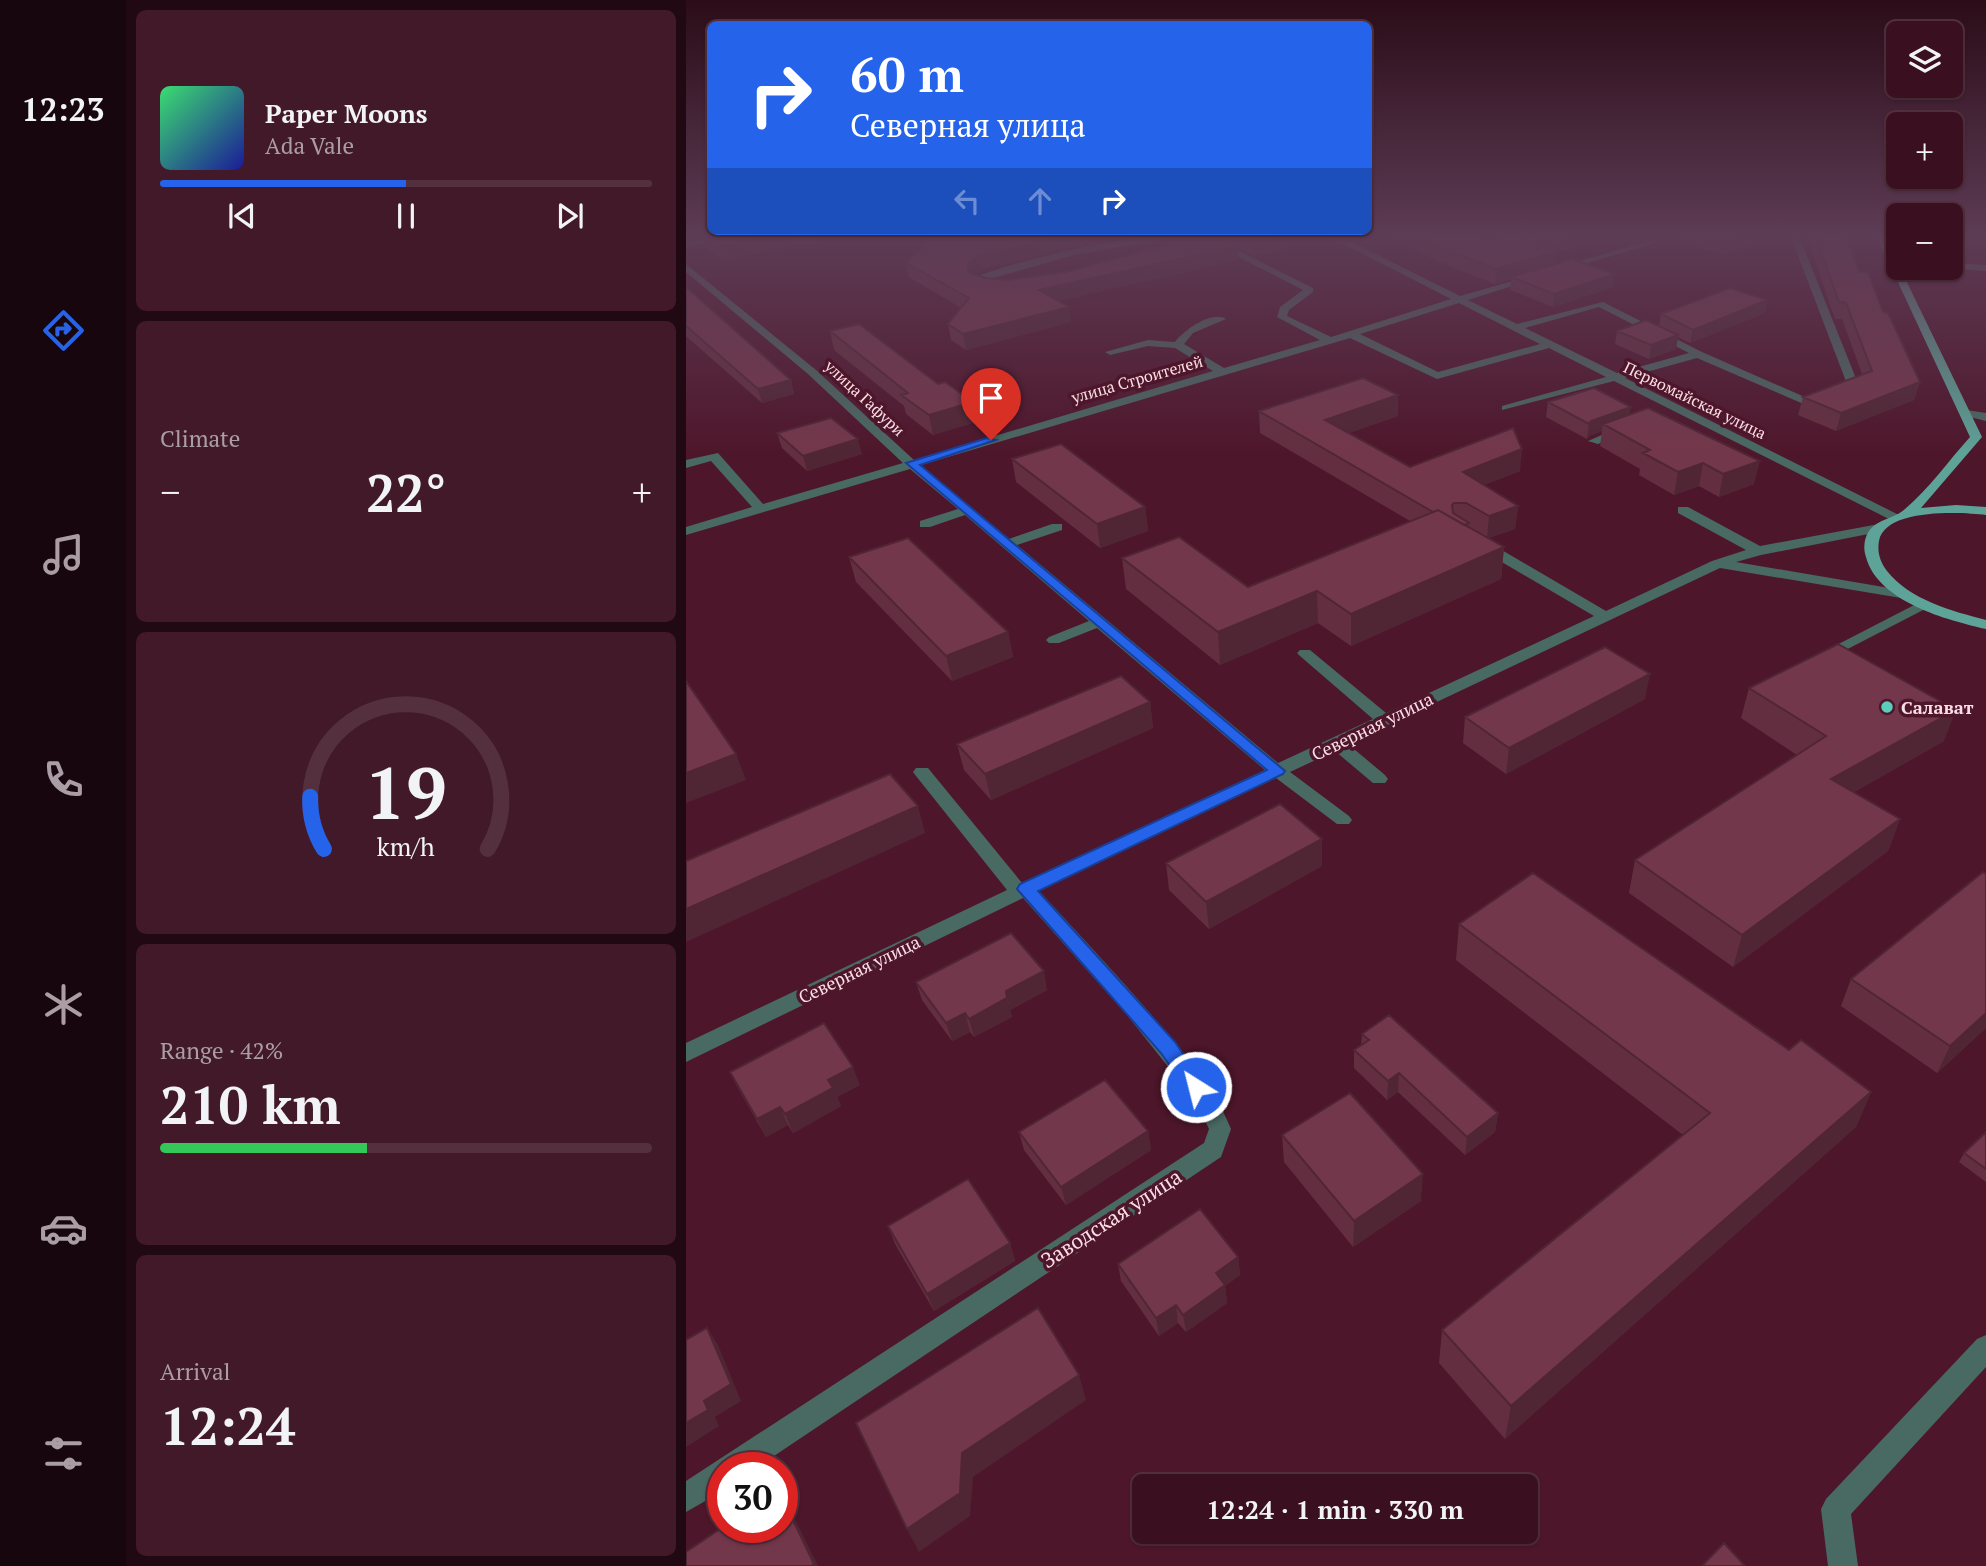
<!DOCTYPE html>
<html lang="en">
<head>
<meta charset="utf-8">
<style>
  :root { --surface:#3a1020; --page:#411929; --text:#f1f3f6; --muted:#ab9da5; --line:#54303e; --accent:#2563eb }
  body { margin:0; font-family:"PT Serif",serif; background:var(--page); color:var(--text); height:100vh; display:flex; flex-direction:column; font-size:26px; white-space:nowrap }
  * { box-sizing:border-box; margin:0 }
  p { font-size:23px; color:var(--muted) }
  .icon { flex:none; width:38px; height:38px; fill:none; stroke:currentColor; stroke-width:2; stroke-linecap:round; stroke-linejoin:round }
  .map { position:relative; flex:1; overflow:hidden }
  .side { display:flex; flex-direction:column; gap:10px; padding:10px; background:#200912; width:560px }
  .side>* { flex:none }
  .top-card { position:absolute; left:21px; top:21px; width:665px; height:214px; border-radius:10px; box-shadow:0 2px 5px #0004,0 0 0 2px var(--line); background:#2563eb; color:#fff; overflow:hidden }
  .fabs { position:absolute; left:1200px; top:21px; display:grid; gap:14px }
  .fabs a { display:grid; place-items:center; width:77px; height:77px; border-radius:10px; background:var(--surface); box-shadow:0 2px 5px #0004,0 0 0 2px var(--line); font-size:35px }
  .speed { position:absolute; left:21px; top:1452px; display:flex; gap:14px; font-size:35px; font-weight:700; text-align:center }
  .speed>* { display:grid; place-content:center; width:91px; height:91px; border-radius:50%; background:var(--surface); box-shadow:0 2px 5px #0004,0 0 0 2px var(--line); line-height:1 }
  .speed .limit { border:10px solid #d22; background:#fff; color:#111 }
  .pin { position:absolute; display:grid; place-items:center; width:60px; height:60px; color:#fff; margin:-72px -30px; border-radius:50% 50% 50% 0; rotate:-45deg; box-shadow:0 0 7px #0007 }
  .pin .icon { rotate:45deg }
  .me { position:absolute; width:77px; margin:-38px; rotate:324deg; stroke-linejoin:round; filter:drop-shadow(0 0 5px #0008) }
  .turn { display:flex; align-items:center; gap:24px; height:147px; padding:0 28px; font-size:32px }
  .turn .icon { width:91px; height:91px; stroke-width:2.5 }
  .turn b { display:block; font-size:49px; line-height:60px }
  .lanes { display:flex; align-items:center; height:66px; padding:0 28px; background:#0003; justify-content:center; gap:35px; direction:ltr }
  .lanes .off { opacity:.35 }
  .big { font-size:52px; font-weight:600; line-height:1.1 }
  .side .card { flex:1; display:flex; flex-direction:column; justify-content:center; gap:10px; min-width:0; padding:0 24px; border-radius:10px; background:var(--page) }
  .side .dial { align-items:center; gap:0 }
  .dial svg { height:182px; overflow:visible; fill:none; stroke:var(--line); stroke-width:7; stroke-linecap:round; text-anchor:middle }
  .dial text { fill:var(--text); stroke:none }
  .song { display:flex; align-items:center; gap:21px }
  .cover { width:84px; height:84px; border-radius:10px; background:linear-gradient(135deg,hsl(140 70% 55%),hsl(240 70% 35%)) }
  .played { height:7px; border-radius:4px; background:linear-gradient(90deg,var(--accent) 50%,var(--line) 50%) }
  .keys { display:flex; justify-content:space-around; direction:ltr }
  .heat { display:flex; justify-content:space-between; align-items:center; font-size:38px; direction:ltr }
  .charge { height:10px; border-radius:5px; background:linear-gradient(90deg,#34c759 42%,var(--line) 0) }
  .trip { position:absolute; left:446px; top:1474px; width:406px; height:70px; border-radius:10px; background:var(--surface); box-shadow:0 2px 5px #0004,0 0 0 2px var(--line); font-weight:600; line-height:70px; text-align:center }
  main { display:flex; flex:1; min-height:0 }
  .tab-bar { display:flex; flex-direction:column; width:126px; justify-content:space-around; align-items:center; background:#17060d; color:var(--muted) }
  .tab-bar .icon { width:49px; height:49px }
  .tab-bar .on { color:var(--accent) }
  .tab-bar b { font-size:32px; color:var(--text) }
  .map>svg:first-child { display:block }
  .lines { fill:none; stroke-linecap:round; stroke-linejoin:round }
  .minor { fill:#496963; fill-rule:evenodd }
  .major { fill:#5ea397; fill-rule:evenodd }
  .wall { fill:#632f40 }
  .shaded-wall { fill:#502634 }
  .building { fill:#73374b; stroke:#502634; stroke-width:2 }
  .route { fill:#2563eb; stroke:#184099; stroke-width:2 }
  .poi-dot { fill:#5bcebb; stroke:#4e162b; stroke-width:2.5 }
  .labels { text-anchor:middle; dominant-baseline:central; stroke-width:7; stroke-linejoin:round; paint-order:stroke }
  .far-street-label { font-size:16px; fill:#fcdee5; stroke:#4e162b }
  .poi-label { font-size:18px; font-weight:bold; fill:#fcdee5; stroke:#4e162b; text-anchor:start }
  .street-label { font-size:18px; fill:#fcdee5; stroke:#4e162b }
  .near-street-label { font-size:21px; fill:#fcdee5; stroke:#4e162b }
</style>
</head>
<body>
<main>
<nav class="tab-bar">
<b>12:23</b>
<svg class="icon on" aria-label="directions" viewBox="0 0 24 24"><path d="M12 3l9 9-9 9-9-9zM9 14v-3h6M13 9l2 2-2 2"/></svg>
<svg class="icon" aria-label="music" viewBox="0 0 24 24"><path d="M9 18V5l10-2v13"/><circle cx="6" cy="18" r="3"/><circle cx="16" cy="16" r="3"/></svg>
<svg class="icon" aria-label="phone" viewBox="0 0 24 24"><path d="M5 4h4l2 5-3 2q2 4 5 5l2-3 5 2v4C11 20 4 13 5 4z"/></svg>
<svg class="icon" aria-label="climate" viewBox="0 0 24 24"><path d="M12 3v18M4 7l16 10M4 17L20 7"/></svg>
<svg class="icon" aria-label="car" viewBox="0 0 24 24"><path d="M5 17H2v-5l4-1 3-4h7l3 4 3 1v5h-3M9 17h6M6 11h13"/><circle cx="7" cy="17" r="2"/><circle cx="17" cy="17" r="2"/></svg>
<svg class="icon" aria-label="filters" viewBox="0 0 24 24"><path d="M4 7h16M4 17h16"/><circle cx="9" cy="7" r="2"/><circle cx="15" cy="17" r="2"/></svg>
</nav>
<section class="side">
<div class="card">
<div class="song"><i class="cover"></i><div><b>Paper Moons</b><p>Ada Vale</p></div></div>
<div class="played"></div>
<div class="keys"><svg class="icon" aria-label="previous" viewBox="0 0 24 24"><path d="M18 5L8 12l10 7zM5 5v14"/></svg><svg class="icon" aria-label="pause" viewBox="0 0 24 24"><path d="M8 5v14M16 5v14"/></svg><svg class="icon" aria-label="next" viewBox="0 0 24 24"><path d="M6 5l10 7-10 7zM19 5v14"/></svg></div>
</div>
<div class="card"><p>Climate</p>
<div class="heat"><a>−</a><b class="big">22°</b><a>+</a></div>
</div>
<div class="card dial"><svg viewBox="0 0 100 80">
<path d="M14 69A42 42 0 1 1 86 69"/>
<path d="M14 69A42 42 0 0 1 8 46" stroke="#2563eb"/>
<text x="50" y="56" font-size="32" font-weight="700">19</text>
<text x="50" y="72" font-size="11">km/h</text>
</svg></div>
<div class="card"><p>Range · 42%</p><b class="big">210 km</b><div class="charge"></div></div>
<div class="card"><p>Arrival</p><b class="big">12:24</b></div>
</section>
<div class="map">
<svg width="1300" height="1566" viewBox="0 0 1300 1566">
  <rect width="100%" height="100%" fill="#4e162b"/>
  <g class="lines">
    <path class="minor" d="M36 235H54L0 247V241Z
      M99 235H109L119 243 112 245Z
      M477 235H504L392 254 296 281 306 290 301 293 286 284 288 277C349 256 413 242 477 235Z
      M510 235H521L627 288V292L603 310 601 316 645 337 765 299 640 235H651L774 296 851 274V278L782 300 831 324 917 302 1016 352 1121 398 1161 384 1106 240 1098 235 1113 236 1173 386 1171 388 1120 405 1011 358 939 378 1217 517 1215 520H1205L928 381 816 410V406L920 377 863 348 751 379 664 338 235 465 323 539 366 524H376V530L331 545 592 763 687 719 614 656 611 653 614 650H624L700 713 908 616 792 548V542H802L920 611 1026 561 1060 550 992 513V507H1002L1074 546 1193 524 1198 525V531L1075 555 1050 562 1221 591 1228 595 1221 599 1034 568 662 744 699 775 702 779 699 783H687L649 751 604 772 663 816 666 820 663 824H651L590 778 353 891C392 933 431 975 469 1019 498 1053 528 1087 545 1129L535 1157 70 1468H37V1491L0 1512V1481L518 1143 523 1129 516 1114 499 1088 441 1015 337 898 0 1062V1043L321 890 230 776 227 772 230 768H242L336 883 579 770 411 628 373 643H363L360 640 363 637 403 621 279 515 244 527H234V521L272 509 224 469 0 535V527L66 507 25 461 0 468V460L32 453 77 504 217 463 122 374 0 272V264L130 370 228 460 527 371 489 348 462 346 424 355 419 352 462 340 489 342C498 330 526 310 540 319L507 333 498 344 538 368 634 340 591 317 594 307 617 290ZM773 303 854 344 752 372 674 334ZM913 307 1003 353 931 373 839 328Z
      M983 235H996L878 270 870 268Z
      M1265 263 1300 265V271L1262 268H1265Z
      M1280 410 1300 413V421L1276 415V411Z
      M934 427 944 430 912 444 902 441Z
      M1238 600 1245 604 1243 607 1150 655 1145 657 1137 652Z
      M1300 1335V1367L1165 1514 1172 1566H1142L1135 1509 1140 1499 1291 1339Z"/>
    <path class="major" d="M1190 235H1198L1296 437 1235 508 1270 505 1300 507V515C1275 512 1199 508 1193 541 1191 552 1194 562 1201 571 1224 600 1266 611 1300 620V629C1261 620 1192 602 1180 557 1177 549 1178 538 1183 531 1193 518 1208 519 1219 509 1242 490 1264 459 1284 437Z"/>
  </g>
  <path class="wall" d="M3 235H105L107 245 38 260 18 246 15 236 7 237Z
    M112 235H167L132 243 121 242Z
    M237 235H454L430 237 297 269 289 274 300 278 323 280 380 272 481 245 495 238 497 235H603V248L569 256 552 247V260L372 301 385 322 280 350 265 340 262 324 275 308 223 277 220 263 244 239Z
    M696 235H932L879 251 864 244V248L870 264 927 287 867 307 824 290 825 279 809 284 765 267Z
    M991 235H1093L1092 238 1038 255 991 239Z
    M1124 235H1160L1173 272 1197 312 1234 382 1228 400 1150 431 1112 415 1117 397 1176 374 1156 319H1149L1144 305 1123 242Z
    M0 287 105 380 108 394 76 403 0 336Z
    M1081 300 1079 313 1004 343 992 337 990 349 963 359 929 344 931 331 973 326 975 314Z
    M144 331 290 422 247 435 220 414 218 406 148 350Z
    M862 402 944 415 1068 484 1033 497 1013 486 988 495 953 475 954 469 914 446 916 431 903 436 901 439 860 417Z
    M573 411 712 416 663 433 724 467 834 471 798 485 832 506 829 529 802 538 818 547 815 579 665 646 632 623 534 665 440 589 436 558 562 587 724 521 574 433Z
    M91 433 176 454 121 471 96 448Z
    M326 459 459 507 462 531 414 548 330 482Z
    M163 557 322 632 327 657 266 681 170 582Z
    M1063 688 1258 741 1168 792 1214 819 1202 851 1047 967 943 893 949 860 1111 755 1055 718Z
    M959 699 820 774 777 743 779 717Z
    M464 702 467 728 305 800 278 770 271 744Z
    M480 863 636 866 523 929 483 890Z
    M1300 874V1028L1251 1073 1155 1006 1165 979Z
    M773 924 1103 1050 1185 1092 1170 1127 819 1439 753 1363 756 1330 997 1135 770 960Z
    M230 982 361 990 324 1010 326 1017 288 1037 284 1032 266 1041 236 1000Z
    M676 1034 812 1113 809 1132 779 1155 712 1092 701 1100 668 1068V1050L675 1045Z
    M44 1072 174 1085 151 1097 155 1106 107 1133 102 1125 80 1137 53 1090Z
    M462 1131 465 1150 380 1205 338 1150 333 1132Z
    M1300 1132V1182L1273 1162 1278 1153Z
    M596 1135 735 1201 667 1247 598 1162Z
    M202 1226 324 1243 329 1261 248 1311 209 1244Z
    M552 1257 554 1275 539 1286 541 1303 500 1332 492 1323 473 1336 435 1281 432 1264Z"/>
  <path class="shaded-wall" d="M86 235H105L107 245 38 260 34 246Z
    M130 235H167L132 243Z
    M381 235H454L430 237 297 269 285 276 282 272 283 262 295 255Z
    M599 235H603V248L569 256 568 242Z
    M803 235H825L802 244Z
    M885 235H932L879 251 881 236Z
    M1057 235H1093L1092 238 1038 255 1041 240Z
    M864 241 863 253 871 251 869 266 825 277V279L809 284 810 269 853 244Z
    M552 246V260L355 305 353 290Z
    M929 274 927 287 867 307 868 294Z
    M1081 300 1079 313 1004 343 1007 330Z
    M383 307 385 322 280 350 277 334Z
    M992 335 990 349 963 359 965 345Z
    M105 380 108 394 76 403 72 389Z
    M1234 382 1228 400 1150 431 1155 413Z
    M712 395V416L639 441V420Z
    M287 402 290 422 247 435 243 415Z
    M945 407 942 421 917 424 916 431 903 436 901 439 903 424 905 421Z
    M172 439 176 454 121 471 117 456Z
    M836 449 834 471 775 494 777 472Z
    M1074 461 1068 484 1033 497 1037 474Z
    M1017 463 1013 486 988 495 992 472Z
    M832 506 829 529 801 539 803 516Z
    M459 507 462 531 414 548 411 524Z
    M818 547 815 579 665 646V614Z
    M631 591 632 623 534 665 532 632Z
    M322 632 327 657 266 681 260 656Z
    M964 674 959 699 820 774 823 748Z
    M464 702 467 728 305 800 299 774Z
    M1270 710 1258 741 1135 811 1145 779Z
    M50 754 60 780 0 803V773Z
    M232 806 239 833 0 942V909Z
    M1214 819 1202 851 1047 967 1056 935Z
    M636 839V866L523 929 520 902Z
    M358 971 361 990 324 1010 320 991Z
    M321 998 326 1017 288 1037 283 1019Z
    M279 1013 284 1032 266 1041 260 1023Z
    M1300 1013V1028L1251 1073 1264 1046Z
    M167 1067 174 1085 151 1097 155 1106 107 1133 99 1114 142 1080Z
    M713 1073 712 1092 701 1100 702 1081Z
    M1185 1092 1170 1127 819 1439 825 1406Z
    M94 1107 102 1125 80 1137 71 1119Z
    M812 1113 809 1132 779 1155 781 1137Z
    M462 1131 465 1150 380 1205 375 1187Z
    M737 1174 735 1201 667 1247 668 1221Z
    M324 1243 329 1261 248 1311 241 1294Z
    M552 1257 554 1275 539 1286 541 1303 500 1332 497 1315 530 1273Z
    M490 1305 492 1323 473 1336 470 1318Z
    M21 1328 32 1345 55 1401 29 1417 33 1426 0 1447V1423L18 1401Z
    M393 1375 400 1400 287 1477 284 1516 233 1552 221 1529 276 1453Z
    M96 1495 102 1505 132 1566H125Z"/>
  <path class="building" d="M18 235H86L34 246Z
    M249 235H381L295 255 283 262 282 272 300 278 323 280 380 272 481 245 495 238 497 235H530L552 246 353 290 383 307 277 334 262 324 283 298 220 263Z
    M554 235H599L568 242Z
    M729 235H789L801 240 823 235H852L864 241 853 244 871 251 810 269 766 252Z
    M1025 235H1057L1041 240Z
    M1129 235H1160L1173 272H1182L1197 312 1202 313 1234 382 1155 413 1117 397 1186 371 1160 303 1153 302Z
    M886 259 929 274 868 294 825 277Z
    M0 287 105 380 72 389 0 326Z
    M1044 288 1081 300 1007 330 975 314Z
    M960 320 992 335 965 345 931 331Z
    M173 324 252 384 259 382 287 402 243 415 215 395 222 393 144 331Z
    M677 378 712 395 639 420 724 467 827 428 836 449 777 472 832 506 803 516 780 503H768L766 505 767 513 783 523 778 525 752 510 747 512 573 411Z
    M908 388 945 407 905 421 903 424 862 402Z
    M962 408 1074 461 1037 474 1017 463 992 472 957 453 964 450 917 424Z
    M145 418 172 439 117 456 91 433Z
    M375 444 459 507 411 524 326 459Z
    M752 510 818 547 665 614 631 591 532 632 436 558 493 537 562 587Z
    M222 538 322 632 260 656 163 557Z
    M1152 644 1270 710 1145 779 1214 819 1056 935 949 860 1140 736 1063 688Z
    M919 647 964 674 823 748 779 717Z
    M435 676 464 702 299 774 271 744Z
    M0 681 50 754 0 773Z
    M204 774 232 806 0 909V861Z
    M594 804 636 839 520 902 480 863Z
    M1297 872 1300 874V1013L1264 1046 1165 979Z
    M847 873 1103 1050 1115 1040 1185 1092 825 1406 756 1330 1024 1113 773 924Z
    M325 933 358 971 320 991 321 998 283 1019 279 1013 260 1023 230 982Z
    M703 1015 812 1113 781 1137 713 1073 702 1081 668 1050 683 1040 676 1034Z
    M138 1023 167 1067 142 1080 147 1088 99 1114 94 1107 71 1119 44 1072Z
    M419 1080 462 1131 375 1187 333 1132Z
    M664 1093 737 1174 668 1221 596 1135Z
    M1300 1132V1169L1278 1153Z
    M282 1179 324 1243 241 1294 202 1226Z
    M514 1209 552 1257 530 1273 539 1285 497 1315 490 1305 470 1318 432 1264Z
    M352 1308 393 1375 276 1453 274 1493 221 1529 170 1423Z
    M21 1328 45 1384 18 1401 22 1410 0 1423V1340Z
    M96 1497 128 1564 125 1566H0V1552L37 1527V1528H96Z
    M1038 1543 1059 1566H1016Z"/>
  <linearGradient id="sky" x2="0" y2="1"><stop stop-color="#2b0c18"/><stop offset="0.52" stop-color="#5d3c55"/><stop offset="1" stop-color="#5d3c55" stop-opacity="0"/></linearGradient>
  <rect width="1300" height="454" fill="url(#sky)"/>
  <path class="route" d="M301 438 310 440 234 465 599 771 597 774 352 891 489 1042 520 1087 517 1093 510 1096 503 1093 475 1053 331 889 334 884 581 770 220 463Z"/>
  <circle class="poi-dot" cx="1201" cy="707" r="7"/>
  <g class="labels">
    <g class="far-street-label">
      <text transform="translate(451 379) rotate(-16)">улица Строителей</text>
      <text transform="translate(179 398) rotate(43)">улица Гафури</text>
      <text transform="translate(1009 400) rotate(26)">Первомайская улица</text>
    </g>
    <g class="poi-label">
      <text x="1215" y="707">Салават</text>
    </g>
    <g class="street-label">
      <text transform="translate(686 726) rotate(-26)">Северная улица</text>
      <text transform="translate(173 969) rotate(-26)">Северная улица</text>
    </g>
    <g class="near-street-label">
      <text transform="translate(425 1218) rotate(-33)">Заводская улица</text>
    </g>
  </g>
</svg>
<div class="fabs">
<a><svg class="icon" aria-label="layers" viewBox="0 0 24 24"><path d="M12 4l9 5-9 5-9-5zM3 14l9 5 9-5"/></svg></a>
<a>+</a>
<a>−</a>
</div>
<div class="speed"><div class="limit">30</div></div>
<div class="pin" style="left:305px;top:440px;background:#d93025"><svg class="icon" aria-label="arrive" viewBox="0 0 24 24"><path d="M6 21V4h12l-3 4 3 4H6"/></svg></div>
<svg class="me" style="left:510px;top:1087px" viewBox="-20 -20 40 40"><circle r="17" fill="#2563eb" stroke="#fff" stroke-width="3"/><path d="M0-11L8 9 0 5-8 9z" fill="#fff"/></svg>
<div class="trip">12:24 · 1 min · 330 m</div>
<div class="top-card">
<div class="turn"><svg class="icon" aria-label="right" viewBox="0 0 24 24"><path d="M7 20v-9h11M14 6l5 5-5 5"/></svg><div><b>60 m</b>Северная улица</div></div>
<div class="lanes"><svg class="icon off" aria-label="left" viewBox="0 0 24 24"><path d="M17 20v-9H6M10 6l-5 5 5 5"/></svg><svg class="icon off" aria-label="ahead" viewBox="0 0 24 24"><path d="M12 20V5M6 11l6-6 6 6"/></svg><svg class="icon" aria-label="right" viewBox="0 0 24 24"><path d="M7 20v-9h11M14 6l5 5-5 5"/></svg></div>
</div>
</div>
</main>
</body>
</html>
